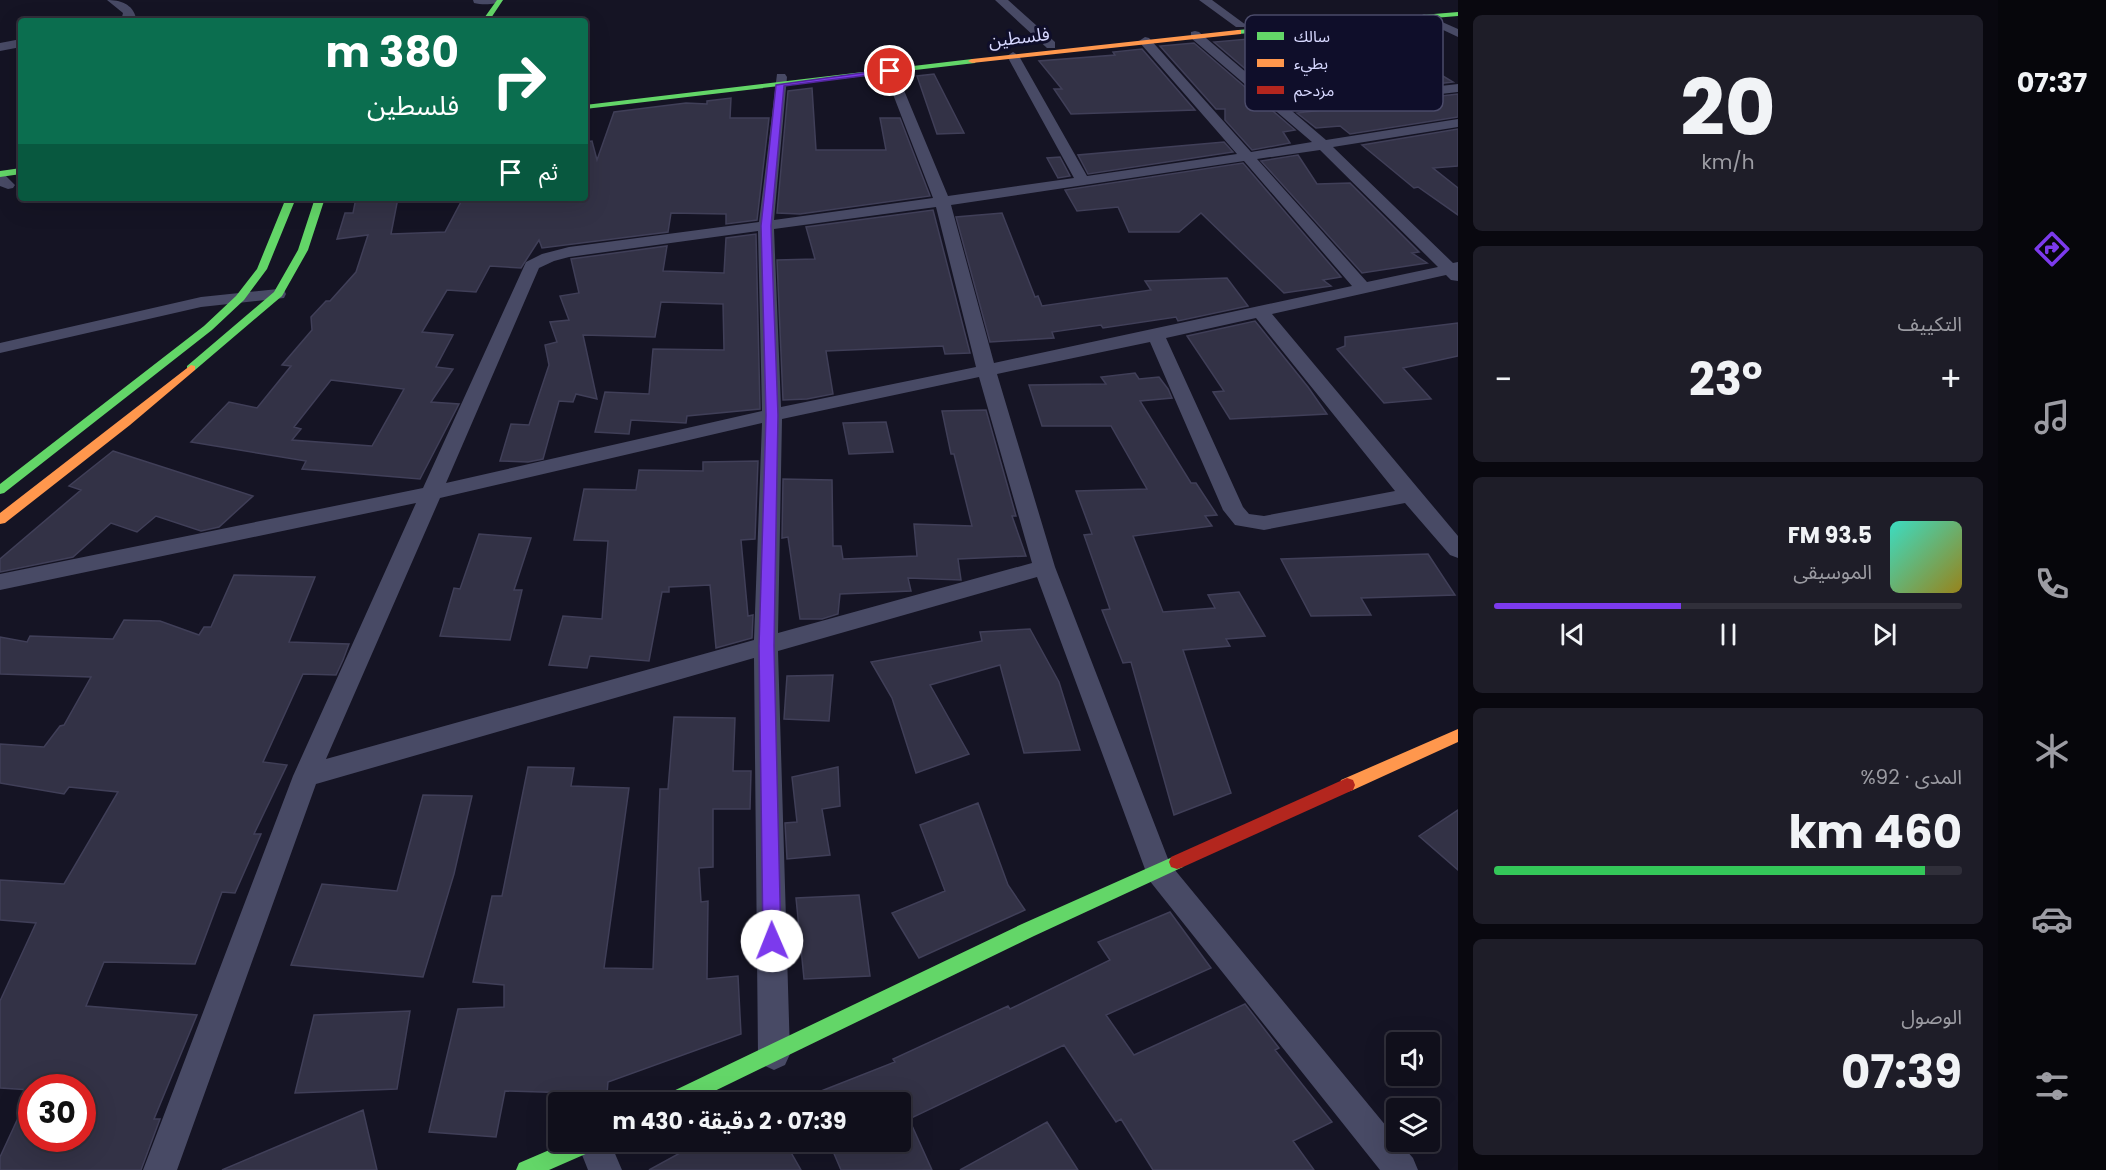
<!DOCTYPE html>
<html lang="ar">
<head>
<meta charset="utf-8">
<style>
  :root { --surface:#100f1b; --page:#1e1d28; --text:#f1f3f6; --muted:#9c9ca3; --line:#302f3a; --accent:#7c3aed }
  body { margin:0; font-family:Poppins,"Noto Sans Arabic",sans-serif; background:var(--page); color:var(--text); direction:rtl; height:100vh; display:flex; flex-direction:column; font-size:22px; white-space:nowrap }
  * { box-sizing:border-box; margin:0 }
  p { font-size:20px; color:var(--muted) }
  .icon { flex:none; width:33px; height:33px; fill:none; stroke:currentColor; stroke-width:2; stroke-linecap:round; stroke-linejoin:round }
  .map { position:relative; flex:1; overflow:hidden; direction:ltr }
  .details { display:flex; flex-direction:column; gap:15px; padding:15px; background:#09080f; width:540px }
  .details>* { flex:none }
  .guide { position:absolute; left:18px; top:18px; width:570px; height:183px; border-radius:6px; box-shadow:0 6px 24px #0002,0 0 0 2px var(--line); direction:rtl; background:#0b6e4f; color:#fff; overflow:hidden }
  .buttons { position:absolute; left:1386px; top:1032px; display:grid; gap:12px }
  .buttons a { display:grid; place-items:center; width:54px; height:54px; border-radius:6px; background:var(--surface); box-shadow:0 6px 24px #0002,0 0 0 2px var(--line); font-size:30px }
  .speed { position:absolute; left:18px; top:1074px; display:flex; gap:12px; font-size:30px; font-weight:700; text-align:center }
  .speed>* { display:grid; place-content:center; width:78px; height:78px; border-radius:50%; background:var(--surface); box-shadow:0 6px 24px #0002,0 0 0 2px var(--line); line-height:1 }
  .speed .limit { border:9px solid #d22; background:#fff; color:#111 }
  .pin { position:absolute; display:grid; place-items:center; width:51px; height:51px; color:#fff; margin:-26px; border:3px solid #fff; border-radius:50%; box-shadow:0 2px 6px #0007 }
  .me { position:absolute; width:66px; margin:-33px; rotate:359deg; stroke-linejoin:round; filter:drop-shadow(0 0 4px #0008) }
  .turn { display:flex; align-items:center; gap:21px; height:126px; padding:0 30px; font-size:27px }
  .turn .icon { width:78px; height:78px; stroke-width:2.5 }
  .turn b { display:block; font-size:42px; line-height:51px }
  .then { display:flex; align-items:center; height:57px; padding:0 30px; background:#0003; gap:12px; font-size:22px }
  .big { font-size:45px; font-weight:700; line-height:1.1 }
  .details .widget { flex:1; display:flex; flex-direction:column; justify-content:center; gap:9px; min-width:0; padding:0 21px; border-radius:9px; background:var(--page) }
  .details .dial { align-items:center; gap:0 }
  .dial b { font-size:78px; line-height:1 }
  .song { display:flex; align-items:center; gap:18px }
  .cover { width:72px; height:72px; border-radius:9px; background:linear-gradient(135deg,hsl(170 70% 55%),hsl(50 70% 35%)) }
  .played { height:6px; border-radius:3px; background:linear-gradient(90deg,var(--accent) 40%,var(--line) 40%) }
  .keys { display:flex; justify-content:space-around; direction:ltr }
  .heat { display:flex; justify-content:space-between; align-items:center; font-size:33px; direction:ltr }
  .charge { height:9px; border-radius:4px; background:linear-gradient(90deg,#34c759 92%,var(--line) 0) }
  .trip { position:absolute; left:548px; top:1092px; width:363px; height:60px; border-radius:6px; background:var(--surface); box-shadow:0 6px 24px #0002,0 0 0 2px var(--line); font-weight:700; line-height:60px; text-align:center; direction:rtl }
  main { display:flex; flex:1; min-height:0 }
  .tabs { display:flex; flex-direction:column; width:108px; justify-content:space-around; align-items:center; background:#06060b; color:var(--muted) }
  .tabs .icon { width:42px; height:42px }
  .tabs .selected { color:var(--accent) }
  .tabs b { font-size:27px; color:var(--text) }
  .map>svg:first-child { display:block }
  .building { fill:#333246; stroke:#403f58; stroke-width:1.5; fill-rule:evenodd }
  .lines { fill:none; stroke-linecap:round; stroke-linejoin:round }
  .street { fill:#484a65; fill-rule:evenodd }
  .fast { fill:#63d668; fill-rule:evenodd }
  .slow { fill:#ff974d; fill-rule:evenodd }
  .jam { fill:#b3261e; fill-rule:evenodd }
  .route { fill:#7c3aed; stroke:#51269a; stroke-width:1.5 }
  .labels { text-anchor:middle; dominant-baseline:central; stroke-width:6; stroke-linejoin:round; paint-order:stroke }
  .far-street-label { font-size:18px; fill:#d7d8ff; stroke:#0f0e2a }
  .key { fill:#0f0e2a; stroke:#4b4b6a; stroke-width:1.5 }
  .key-label { font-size:16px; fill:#d7d8ff }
</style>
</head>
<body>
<main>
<nav class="tabs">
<b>07:37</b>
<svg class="icon selected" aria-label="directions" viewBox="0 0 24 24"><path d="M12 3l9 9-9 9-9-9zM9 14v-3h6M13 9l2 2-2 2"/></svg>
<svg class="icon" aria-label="music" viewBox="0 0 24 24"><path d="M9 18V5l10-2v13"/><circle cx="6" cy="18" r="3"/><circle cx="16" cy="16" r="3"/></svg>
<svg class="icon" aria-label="phone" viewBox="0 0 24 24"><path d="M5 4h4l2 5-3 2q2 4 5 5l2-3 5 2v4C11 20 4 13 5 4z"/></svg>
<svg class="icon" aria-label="climate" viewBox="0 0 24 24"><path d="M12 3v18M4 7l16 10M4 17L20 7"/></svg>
<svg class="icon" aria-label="car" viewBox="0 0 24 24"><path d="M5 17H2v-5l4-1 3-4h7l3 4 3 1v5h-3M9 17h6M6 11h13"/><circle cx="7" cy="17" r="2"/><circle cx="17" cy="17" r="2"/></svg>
<svg class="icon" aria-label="filters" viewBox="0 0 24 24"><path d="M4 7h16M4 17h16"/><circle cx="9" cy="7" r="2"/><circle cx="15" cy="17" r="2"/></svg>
</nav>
<section class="details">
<div class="widget dial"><b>20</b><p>km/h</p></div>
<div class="widget"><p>التكييف</p>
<div class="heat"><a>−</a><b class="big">23°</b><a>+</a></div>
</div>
<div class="widget">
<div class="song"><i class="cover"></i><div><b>93.5 FM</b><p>الموسيقى</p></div></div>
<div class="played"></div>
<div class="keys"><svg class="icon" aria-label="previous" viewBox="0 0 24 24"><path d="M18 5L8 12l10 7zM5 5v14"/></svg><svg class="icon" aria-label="pause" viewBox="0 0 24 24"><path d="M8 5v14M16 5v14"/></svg><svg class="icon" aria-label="next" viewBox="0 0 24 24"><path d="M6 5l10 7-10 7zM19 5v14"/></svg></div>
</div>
<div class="widget"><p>المدى · 92%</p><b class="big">460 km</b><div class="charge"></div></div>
<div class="widget"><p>الوصول</p><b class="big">07:39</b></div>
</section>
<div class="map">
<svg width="1458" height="1170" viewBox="0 0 1458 1170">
  <rect width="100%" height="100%" fill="#151424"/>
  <path class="building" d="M1365 29 1453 82 1284 102 1214 42Z
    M1194 43 1295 130 1283 132 1290 143 1252 150 1225 120V109H1216L1160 46Z
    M1142 49 1195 110 1071 114 1054 89H1062L1039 61 1115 55 1113 52Z
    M934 74 964 133 937 134 917 76Z
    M812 88 816 150H886L880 118H900L930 196 800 214 777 213 788 91Z
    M1458 94V117L1350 134 1340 126 1316 128 1297 113Z
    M731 98 730 118H769L757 220 726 224V214L671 213 668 232 542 248 539 240 521 268 490 266 476 292 447 290 422 332 453 335 436 367 453 369 431 402 459 404 420 479 302 469 306 461 191 442 229 402 257 408 291 366 282 365 312 330 311 317 326 301H330L356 272 368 235 337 239 345 213H353L356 198H398L391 234 445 232 462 200 523 202 525 198H585V142L592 141 597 160 614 112 686 103 707 104V101ZM331 380 404 389 372 446 292 440 301 429 294 427Z
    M1458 129V166L1433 168 1458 188V215L1418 187 1414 188 1362 145Z
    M1224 142 1233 152 1088 174 1078 155Z
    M1298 155 1317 184 1350 183 1419 252 1412 253 1427 263 1362 273 1261 161Z
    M1060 157 1070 176 1058 178 1047 158Z
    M1243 163 1341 277 1323 280 1331 286 1284 293 1201 213 1179 232H1129L1118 207 1077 211 1065 190Z
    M933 210 970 353 945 354 943 346 826 351 833 394 807 399 783 400 777 260 815 259 806 227Z
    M1002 213 1035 297 1038 296 1042 306 1151 290 1145 281 1227 278 1248 306 1178 321 1176 317 1103 328 1101 325 1052 332 1054 338 990 342 956 217Z
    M756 234 760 409 687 416 686 423 631 420 629 434 595 432 605 392 649 394 653 349 724 350 723 304 661 302 655 337 583 335 597 399 576 394 573 402 559 401 543 459 528 462 500 461 511 424 529 425 549 365 545 345 557 342 550 322 569 320 560 296 579 293 571 259 667 246 663 271 724 273 726 238Z
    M1255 321 1308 387 1327 414 1230 419 1213 392 1224 391 1187 336Z
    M1458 323V356L1403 368 1431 399 1384 403 1337 349 1345 346V337Z
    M1135 373 1139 379 1159 377 1168 389 1172 398 1140 401 1191 483H1196L1217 515 1205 516 1212 526 1133 536 1163 612 1215 608 1208 595 1239 592 1265 636 1226 639 1230 646 1183 650 1231 793 1174 815 1131 662 1123 663 1102 610 1110 609 1084 535 1092 534 1076 491 1147 489 1111 426H1042L1029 385 1106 384 1101 377Z
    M986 410 1016 516H1012L1026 556 958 559 961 580 908 578 911 591 840 594 838 614 822 619H800L788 537 782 538 783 479 832 480 833 546H841L843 559 917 556 914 524 972 526 954 454H951L942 411Z
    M886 422 893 452 849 454 843 423Z
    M113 451 253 496 219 527 201 531 156 516 137 532 111 523 73 557 0 572V559L81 490 69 486Z
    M758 461 755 539 741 540 748 616 753 615 752 638 716 648 710 585 669 587V592H662L649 661 590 656 587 668 549 665 563 616 602 619 608 541 574 540 584 489 636 490 639 470 703 471V462Z
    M479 534 531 538 514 590H522L510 640 440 636 454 588 460 589Z
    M1428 554 1455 595 1361 598 1371 615 1311 616 1281 559Z
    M234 575 315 577 289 642 349 644 343 660 336 675 303 674 263 762 287 765 254 834H261L235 893 222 892 195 964 104 962 86 1006 197 1015 154 1119H160L141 1170H0V1157L31 1090 0 1088V1001L36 923 0 920V880L64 884 118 792 69 787 64 794 0 783V744L44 747 60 726 64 725 91 677 0 674V637L27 642 30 636 113 639 124 620 160 621 199 635 204 627H211ZM32 1088H82V1138H32Z
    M1030 629 1059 682 1080 750 1024 753 1000 665 930 685 969 754 916 773 892 698 871 662 982 641 980 632Z
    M833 675 829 721 784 719 787 676Z
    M674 717 735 718 733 771H751L750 809H713V867L699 868 701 902 708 901 707 979 738 976 741 1034 608 1082 607 1094 505 1091 496 1137 429 1132 458 1009 504 1007V985L473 982 492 896H502L528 767 574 768 571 786 629 788 604 968 653 969 660 789H668Z
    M838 767 840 806 822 809 830 855 787 859 785 823 797 822 792 777Z
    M423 795 472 796 454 874 423 977 291 965 322 884 397 891Z
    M978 803 1008 885 1025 910 919 958 892 913 945 891 920 825Z
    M1458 810V870L1419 836Z
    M859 895 870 976 804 979 796 898Z
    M1170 912 1211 968 1106 1015 1134 1055 1245 1004 1279 1048 1275 1050 1332 1122 1293 1141 1314 1170H1153L1121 1119 1116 1122 1064 1045 909 1119 932 1170H841L829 1142H900V1102H814L811 1095 895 1062 893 1059 1008 1006 1010 1009 1110 960 1098 942Z
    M410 1011 397 1089 295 1093 314 1015Z
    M363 1110 377 1170H222Z
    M1047 1122 1078 1170H960Z
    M700 1142H785L801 1170H649Z"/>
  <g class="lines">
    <path class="street" d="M107 0C120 0 133 4 136 18L134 20 121 21 123 13Z
      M473 0H503C497 5 482 5 474 3Z
      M995 0H1008L1055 42V48H1047Z
      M1199 0H1212L1246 25 1244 27H1236Z
      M1424 14 1458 29V37L1420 19 1418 17Z
      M1195 31 1199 32 1283 104 1458 84V92L1292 111 1326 140 1458 119V127L1333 147 1453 263 1458 262V281L1451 280 1446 275 1272 314 1458 536V558L1450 555 1405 503 1264 530 1235 525 1223 510 1150 342 997 374 1055 567 1170 864 1396 1138V1142H1399L1413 1158 1418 1170H1380L1149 880 1037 577 778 651 790 1054 785 1065 774 1070 763 1065 758 1054 754 658 316 784 177 1170H143L293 776 416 503 0 590V574L423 488 526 262 542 254 569 247 759 222 777 74H785L787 77 774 220 933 198 884 71 890 67 896 71 948 196 1074 178 1007 56 1013 52 1019 56 1087 176 1237 154 1141 44 1139 41 1145 37 1149 38 1251 152 1312 142 1191 38V32ZM1320 150 1438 267 1367 282 1257 159ZM1244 161 1352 286 994 363 951 205ZM936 207 976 367 781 407 774 229ZM758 231 762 411 446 483 539 268 554 261 569 257ZM1256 318 1395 491 1264 516 1249 514 1243 507 1166 338ZM979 377 1032 563 778 633 782 419ZM762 423 754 640 326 759 440 498Z
      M21 39V47L0 51V43Z
      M0 174 5 175 15 185 13 188 8 189 0 186Z
      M278 289 284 290 286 294 284 298 201 307 0 353V343L201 297Z
      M577 1142H610L622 1170H588Z"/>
    <path class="fast" d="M497 0H503L489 21H482Z
      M1458 12V16L1238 34 1234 32 1238 30Z
      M972 59 976 61 975 63 585 109V105Z
      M21 168V174L0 177V171Z
      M286 198H296L267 269 244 300 212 330 4 493 0 494V484L204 326 236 296 257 269Z
      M315 198H325L308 250 282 296 195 370H187V366L274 292 298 250Z
      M1177 855 1183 857 1185 862 1183 867 1034 936 692 1102H662L665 1095 1022 924Z
      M568 1142H600L597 1149 549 1170H516L519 1163Z"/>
    <path class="slow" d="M1238 30H1241V34L972 63 968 61 972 59Z
      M191 365 195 366V370L130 425 5 523 0 524V513Z
      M1458 729V742L1353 790 1347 792 1341 790 1339 785 1341 780Z"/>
    <path class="jam" d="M1347 778 1353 780 1355 785 1353 790 1183 867 1177 869 1171 867 1169 862 1171 857Z"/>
  </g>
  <path class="route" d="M890 69 894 71 893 72 784 86 771 226 778 415 774 646 781 941 778 947 772 949 766 947 763 941 759 646 766 415 761 226 776 85Z"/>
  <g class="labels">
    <g class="far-street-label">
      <text transform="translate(1019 37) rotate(-7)">فلسطين</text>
    </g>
  </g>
  <rect x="1245" y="15" width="198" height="96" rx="9" class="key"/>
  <rect x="1257" y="32" width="27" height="8" fill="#63d668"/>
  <rect x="1257" y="59" width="27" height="8" fill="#ff974d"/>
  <rect x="1257" y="86" width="27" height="8" fill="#b3261e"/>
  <g class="key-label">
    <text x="1294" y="42">سالك</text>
    <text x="1294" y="69">بطيء</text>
    <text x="1294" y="96">مزدحم</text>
  </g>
</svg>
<div class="buttons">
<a><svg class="icon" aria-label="sound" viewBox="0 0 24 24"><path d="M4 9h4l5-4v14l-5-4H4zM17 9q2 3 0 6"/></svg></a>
<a><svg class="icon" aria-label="layers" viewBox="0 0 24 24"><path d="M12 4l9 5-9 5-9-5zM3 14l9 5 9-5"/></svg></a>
</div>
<div class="speed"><div class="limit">30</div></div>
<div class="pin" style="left:890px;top:71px;background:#d93025"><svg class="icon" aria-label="arrive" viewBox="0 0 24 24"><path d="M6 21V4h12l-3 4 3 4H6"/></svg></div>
<svg class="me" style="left:772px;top:941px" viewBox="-20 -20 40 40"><circle r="19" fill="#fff"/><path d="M0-13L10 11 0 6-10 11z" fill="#7c3aed"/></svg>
<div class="trip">07:39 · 2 دقيقة · 430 m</div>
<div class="guide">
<div class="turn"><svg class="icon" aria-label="right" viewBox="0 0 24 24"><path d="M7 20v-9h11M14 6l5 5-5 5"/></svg><div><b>380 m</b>فلسطين</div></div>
<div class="then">ثم<svg class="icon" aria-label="arrive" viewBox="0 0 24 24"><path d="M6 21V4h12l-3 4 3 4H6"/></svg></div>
</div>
</div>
</main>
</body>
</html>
